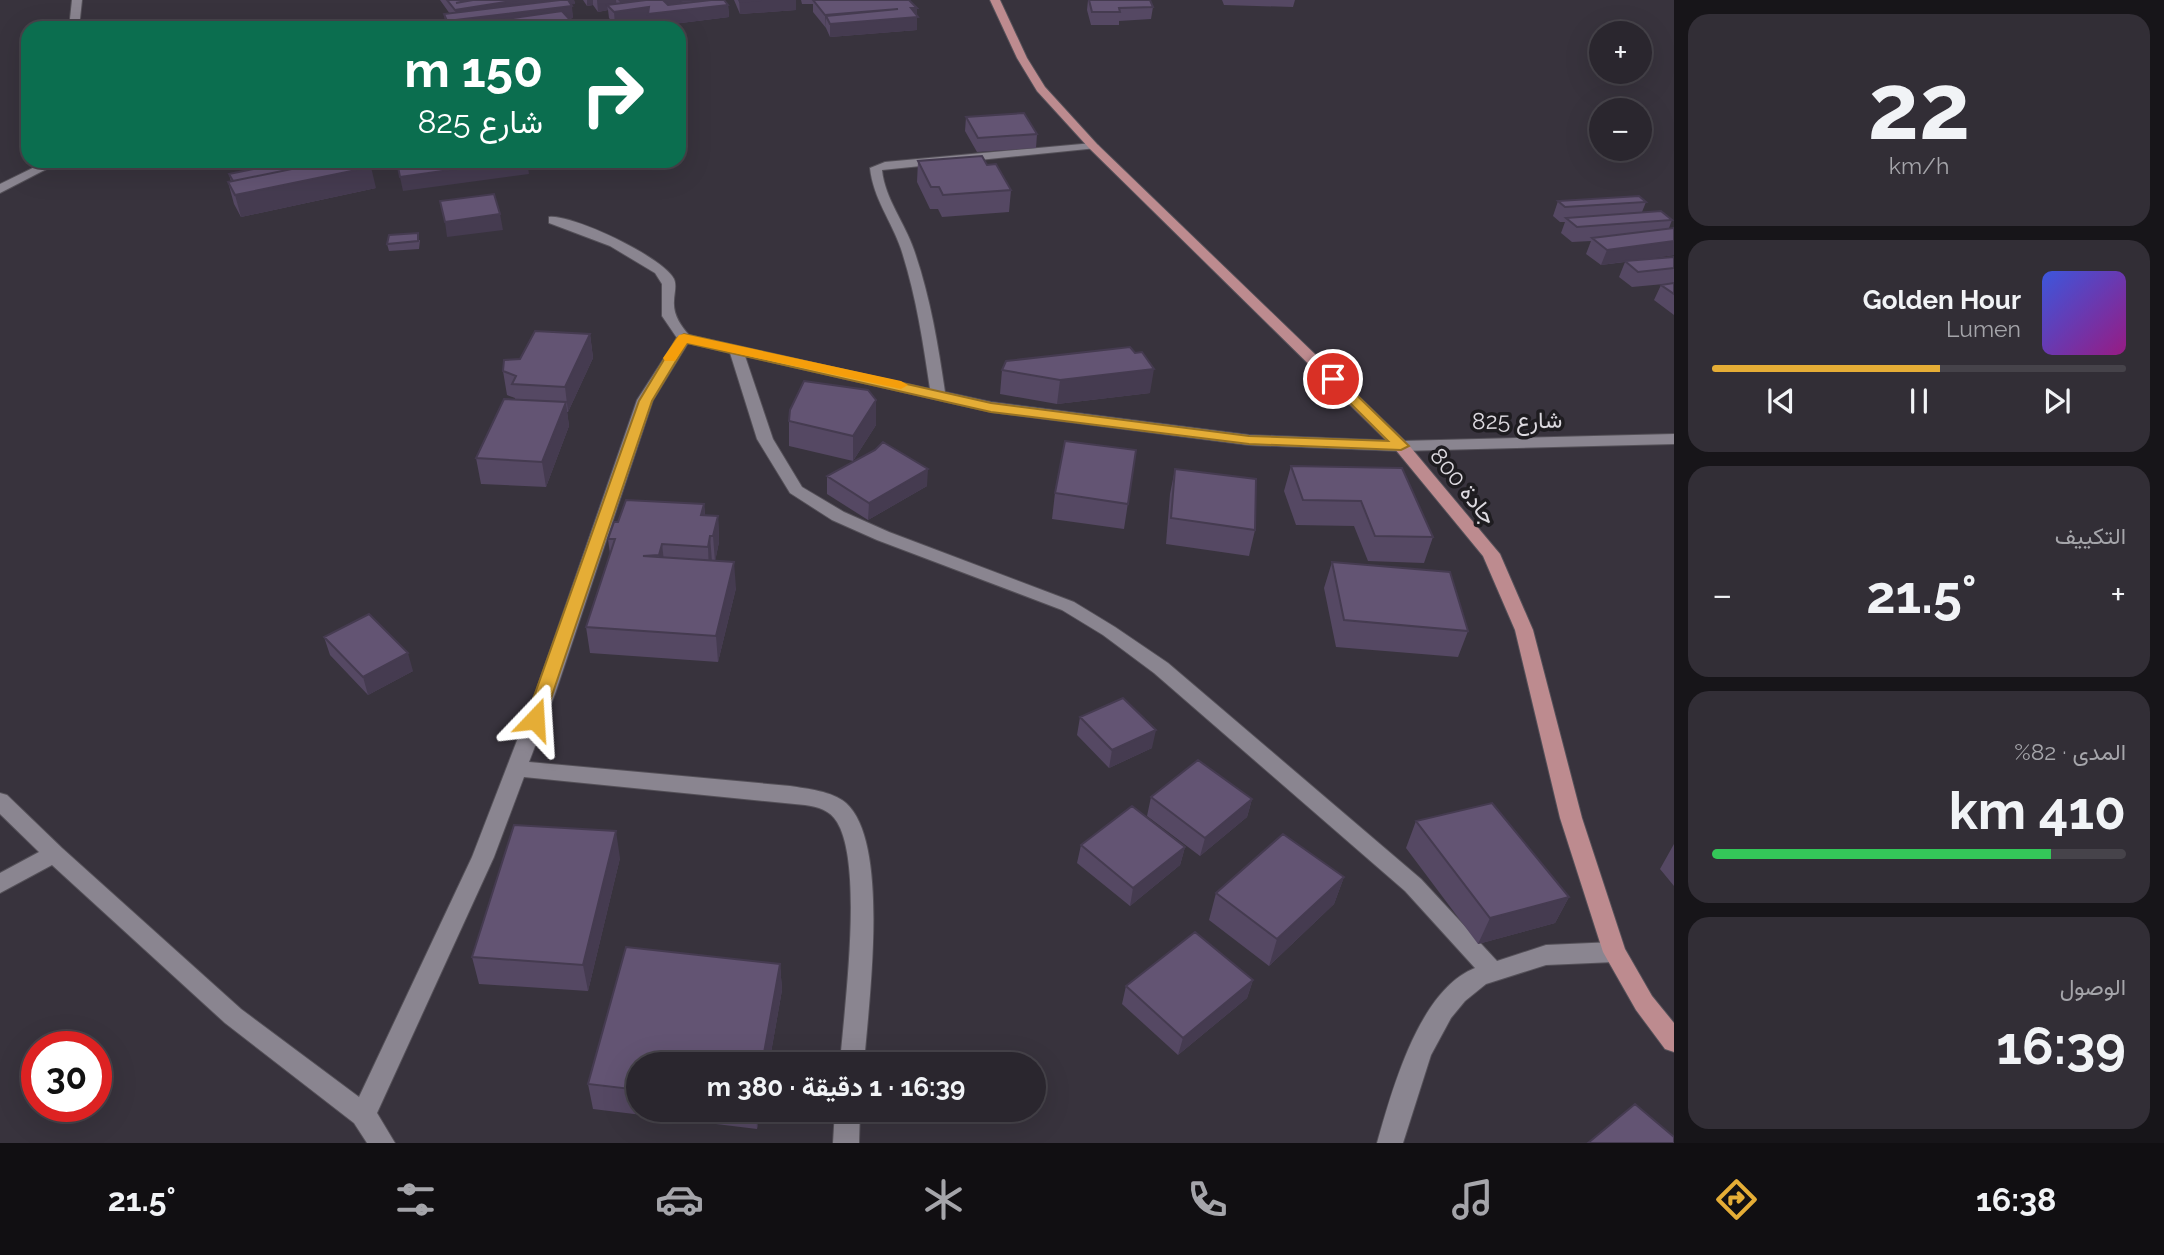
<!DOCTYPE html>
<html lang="ar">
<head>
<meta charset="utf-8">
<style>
  :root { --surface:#2a262e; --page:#322e36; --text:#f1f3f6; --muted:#a5a5aa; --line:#46434a; --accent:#e5ad36 }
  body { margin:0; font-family:Raleway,Vazirmatn,sans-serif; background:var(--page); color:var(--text); direction:rtl; height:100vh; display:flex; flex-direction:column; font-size:26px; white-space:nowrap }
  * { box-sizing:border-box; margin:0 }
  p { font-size:23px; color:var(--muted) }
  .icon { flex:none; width:38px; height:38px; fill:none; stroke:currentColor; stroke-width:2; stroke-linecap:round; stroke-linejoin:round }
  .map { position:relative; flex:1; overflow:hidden; direction:ltr }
  .panel { display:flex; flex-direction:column; gap:14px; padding:14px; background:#171519; width:490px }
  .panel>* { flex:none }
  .banner { position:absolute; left:21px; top:21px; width:665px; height:147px; border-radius:21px; box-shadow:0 7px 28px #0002,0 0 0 2px var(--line); direction:rtl; background:#0b6e4f; color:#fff; overflow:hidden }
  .buttons { position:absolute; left:1589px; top:21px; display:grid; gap:14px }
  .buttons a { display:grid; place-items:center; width:63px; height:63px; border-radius:50%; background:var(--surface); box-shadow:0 7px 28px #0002,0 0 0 2px var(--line); font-size:35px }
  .speed { position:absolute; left:21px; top:1031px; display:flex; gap:14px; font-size:35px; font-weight:700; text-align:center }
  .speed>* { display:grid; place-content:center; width:91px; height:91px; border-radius:50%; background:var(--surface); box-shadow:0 7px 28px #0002,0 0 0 2px var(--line); line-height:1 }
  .speed .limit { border:10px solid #d22; background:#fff; color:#111 }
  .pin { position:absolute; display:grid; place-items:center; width:60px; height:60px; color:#fff; margin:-30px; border:4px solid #fff; border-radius:50%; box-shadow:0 2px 7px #0007 }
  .me { position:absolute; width:77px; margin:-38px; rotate:20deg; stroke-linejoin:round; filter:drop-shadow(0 0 5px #0008) }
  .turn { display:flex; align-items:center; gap:24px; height:147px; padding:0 28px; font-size:32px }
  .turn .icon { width:91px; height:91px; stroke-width:2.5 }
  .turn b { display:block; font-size:49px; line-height:60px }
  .big { font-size:52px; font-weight:700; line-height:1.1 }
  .panel .card { flex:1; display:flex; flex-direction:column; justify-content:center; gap:10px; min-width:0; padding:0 24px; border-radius:21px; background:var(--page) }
  .panel .dial { align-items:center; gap:0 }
  .dial b { font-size:91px; line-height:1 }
  .song { display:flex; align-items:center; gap:21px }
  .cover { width:84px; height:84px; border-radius:10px; background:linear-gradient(135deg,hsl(230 70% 55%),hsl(310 70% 35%)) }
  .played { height:7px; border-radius:4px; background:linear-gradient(90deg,var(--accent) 55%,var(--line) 55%) }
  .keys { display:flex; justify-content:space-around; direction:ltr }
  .heat { display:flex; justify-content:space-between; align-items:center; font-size:38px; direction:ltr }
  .charge { height:10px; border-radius:5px; background:linear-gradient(90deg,#34c759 82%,var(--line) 0) }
  .trip { position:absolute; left:626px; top:1052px; width:420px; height:70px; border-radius:35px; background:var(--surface); box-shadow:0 7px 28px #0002,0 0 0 2px var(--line); font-weight:700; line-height:70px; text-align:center; direction:rtl }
  .tabs { display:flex; height:112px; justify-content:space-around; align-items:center; background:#110f12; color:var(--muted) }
  .tabs .icon { width:49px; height:49px }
  .tabs .active { color:var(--accent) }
  .tabs b { font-size:32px; color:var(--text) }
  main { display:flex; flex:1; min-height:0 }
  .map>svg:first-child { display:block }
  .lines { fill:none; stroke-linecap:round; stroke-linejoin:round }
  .minor-casing { stroke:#545058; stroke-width:2 }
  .major-casing { stroke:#545058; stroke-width:2 }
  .minor { fill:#8a8590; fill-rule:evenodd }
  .major { fill:#bd8b8f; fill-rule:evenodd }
  .wall { fill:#554863 }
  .shaded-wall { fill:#453b50 }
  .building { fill:#635473; stroke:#453b50; stroke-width:2 }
  .route { fill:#e5ad36; stroke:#957023; stroke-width:2 }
  .slow { fill:#f59e0b }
  .labels { text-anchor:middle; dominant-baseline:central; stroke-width:7; stroke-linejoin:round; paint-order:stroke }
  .street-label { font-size:23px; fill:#dcd9df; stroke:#1e1c20 }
</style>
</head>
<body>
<main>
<section class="panel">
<div class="card dial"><b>22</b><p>km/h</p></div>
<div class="card">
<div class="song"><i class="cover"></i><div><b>Golden Hour</b><p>Lumen</p></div></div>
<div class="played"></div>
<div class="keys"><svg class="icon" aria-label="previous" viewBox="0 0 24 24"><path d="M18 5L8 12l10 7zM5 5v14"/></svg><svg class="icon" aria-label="pause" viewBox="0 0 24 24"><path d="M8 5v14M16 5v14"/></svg><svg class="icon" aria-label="next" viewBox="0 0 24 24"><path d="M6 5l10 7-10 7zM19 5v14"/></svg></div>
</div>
<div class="card"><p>التكييف</p>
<div class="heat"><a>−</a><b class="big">21.5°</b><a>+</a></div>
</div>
<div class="card"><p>المدى · 82%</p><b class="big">410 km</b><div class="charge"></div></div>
<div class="card"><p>الوصول</p><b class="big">16:39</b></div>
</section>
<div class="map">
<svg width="1674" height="1143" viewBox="0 0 1674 1143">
  <rect width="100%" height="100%" fill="#38333d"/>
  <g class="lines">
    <g class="minor-casing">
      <path id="minor" d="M72 0H82L79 28H69Z
        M1093 143 1099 146 1097 148 882 170C885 199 905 223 914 250 930 296 938 344 945 392L991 402 1249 435 1401 441 1674 434V444L1401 451 1249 445 991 412 745 356 773 439 802 487 844 512 889 532 1074 602 1115 627 1168 663 1421 879 1497 961 1546 945 1614 942 1622 945 1625 952 1622 959 1614 962 1546 965 1486 984 1465 1001 1451 1018 1431 1055 1403 1143H1377C1392 1090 1419 990 1475 968L1405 891 1154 673 1103 635 1062 610 877 540 832 520 790 493 757 439 730 353 688 343 653 400 555 694 529 762 790 786C808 789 832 791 846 803 891 843 868 1007 864 1064H840C844 1010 864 866 837 822 830 810 818 807 805 805L524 777 494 857 377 1113 395 1143H367L354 1123 225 1023 52 865 0 893V873L39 852 0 814V793L7 795 62 848 241 1009 359 1097 472 857 535 694 637 400 677 338 662 316V284L655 273 610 246 549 223V217C572 214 663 257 674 279 677 286 674 294 674 301 673 314 680 325 689 335L930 389C923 342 916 295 901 249 892 222 873 198 870 168L885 162Z
        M47 161H62L0 193V184Z
        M835 1110H860L859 1143H833Z"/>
    </g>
    <g class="major-casing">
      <path id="major" d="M990 0H1000L1027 58 1045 87 1097 144 1407 443 1500 554 1533 630 1582 818 1625 949 1652 996 1674 1023V1052L1665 1049 1636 1010 1603 952 1560 818 1515 630 1483 556 1395 449 1089 148 1037 91 1017 58Z"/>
    </g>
    <use href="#minor" class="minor"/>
    <use href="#major" class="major"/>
  </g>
  <path class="wall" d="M440 0H574L575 4H571L573 18 569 19 572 22 573 28H442L446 27 444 14H450Z
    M583 0H724L728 5 729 17 649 27 648 20 615 25 609 18 608 10 598 12 593 5 587 6Z
    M734 0H796V10L740 14Z
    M801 0H909L916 15 917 30 830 37 826 28 813 12V4H802Z
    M1088 0H1150L1153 7 1151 19 1119 21V25H1091L1087 10Z
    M1222 0H1295L1293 7 1224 5Z
    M966 117 1037 134 1036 148 977 152 965 131Z
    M918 161 987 165 1011 190 1009 212 942 217 938 209H930L917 182Z
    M229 174 376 188 241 217 234 204 228 182H231Z
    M1558 201 1646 202 1642 212 1672 220 1669 228H1674V255L1644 259 1674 257V315L1654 300 1661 285 1664 284 1632 287 1619 277 1625 262 1601 265 1586 254 1591 241 1572 242 1561 233 1565 222H1560L1553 216Z
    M420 240 419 249 389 251 387 244Z
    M590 334 593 358 568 412H567L569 426 546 487 481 484 476 458 515 400V398L507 395 503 371 520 359Z
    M1002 370 1150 393 1057 404 1000 394Z
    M876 400V425L853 461 789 446V421Z
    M1136 450 1124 529 1052 519 1055 493Z
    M1291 466 1433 537 1424 563 1368 561 1354 526 1296 525 1284 491Z
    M1175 469 1255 530 1249 556 1166 544 1170 494Z
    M827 476 927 486 868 520 827 494Z
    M704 504 705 516H718L719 542 715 561 736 588 718 662 590 653 586 627 610 554 608 539 618 522Z
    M1332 562 1468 631 1458 657 1336 647 1324 588Z
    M324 637 413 671 368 695 330 655Z
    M1080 717 1152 748 1109 768 1077 735Z
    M1151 797 1252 799 1247 817 1200 856 1147 816Z
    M1416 821 1569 897 1555 923 1478 944 1406 848Z
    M1674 844V886L1660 869Z
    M1081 845 1185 847 1180 865 1130 906 1077 863Z
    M620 858 588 991 479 984 472 957Z
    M1344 877 1334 904 1269 966 1209 920 1216 893Z
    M780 964 782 990 769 1064H639V1110H761L757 1129 593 1109 588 1084Z
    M1253 980 1247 998 1178 1055 1122 1004 1126 986Z"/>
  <path class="shaded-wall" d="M470 0H574L575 4 531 11 572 6 573 18 496 28H449L447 21 457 20 455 10Z
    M587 0H593V5L587 6Z
    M597 0H616L617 9 607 5 608 10 598 12Z
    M618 0H717L681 1V6L728 5 729 17 649 27 648 20 615 25 614 12 621 11 620 2Z
    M739 0H796V10L740 14Z
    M917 8V30L830 37V24L826 16 825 28V15Z
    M572 22 573 28H532Z
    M398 161H512L401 175Z
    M514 161H527L529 174 403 191 400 177Z
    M371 167 376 188 241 217 235 195Z
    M500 214 503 230 447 237 445 222Z
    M1674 241V255L1601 265 1607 250Z
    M590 334 593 358 568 412 565 387Z
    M1154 369 1150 393 1057 404 1060 380Z
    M876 400V425L853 461V436Z
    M566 402 569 426 546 487 542 462Z
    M928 469 927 486 868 520 869 503Z
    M704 504 706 529 701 515Z
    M718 516 719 542 715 562 713 536Z
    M710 536 712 562 709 573 708 547Z
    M662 544 665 570 662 581 659 555Z
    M734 562 736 588 718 662 716 636Z
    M408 653 413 671 368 695 363 677Z
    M1156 730 1152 748 1109 768 1112 750Z
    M1252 799 1247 817 1200 856 1205 838Z
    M616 831 620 858 588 991 583 965Z
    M1185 847 1180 865 1130 906 1133 888Z
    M1344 877 1334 904 1269 966 1277 939Z
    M1569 897 1555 923 1478 944 1490 918Z
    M780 964 782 990 769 1064H762Z
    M1253 980 1247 998 1178 1055 1183 1038Z
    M756 1110H761L757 1129Z"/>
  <path class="building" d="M447 0H470L456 3 473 0H518L455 10Z
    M560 0H568L572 6 447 21 444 14Z
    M646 0H663L668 5 711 0H724L728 5 648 14 649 7 614 12 607 5Z
    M691 0H711L683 3 681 1Z
    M739 0H761L740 2Z
    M813 0H909L917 8H911L918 17 830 24 826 16 898 9 825 15Z
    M1089 0H1150L1153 7 1119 8 1120 12H1092Z
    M562 11 572 22 532 28H442Z
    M1024 113 1037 134 978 138 966 117Z
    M982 156 987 165 996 164 1011 190 943 195 939 187H931L918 161Z
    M293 161H331L233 181 229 174Z
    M331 161H367L371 167 235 195 228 182Z
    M443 161H514L400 177 398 167Z
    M494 194 500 214 445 222 440 201Z
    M1639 196 1646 202 1565 207 1558 201Z
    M1661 211 1672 220 1577 227 1566 218Z
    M1674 228V241L1607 250 1592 238Z
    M418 233V241L387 244 389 235Z
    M1674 257V268L1638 272 1625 261Z
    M1674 283V294L1661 285Z
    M535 331 590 334 565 387 512 384 516 376 503 371 504 360 520 359Z
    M1130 347 1135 353 1142 352 1154 369 1060 380 1002 370 1006 361Z
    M804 381 868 390 876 400 853 436 789 421 790 410Z
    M504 399 566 402 542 462 476 458Z
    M1065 441 1136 450 1128 504 1055 493Z
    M883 442 928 469 869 503 827 476 875 450Z
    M1291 466 1402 468 1433 537 1375 536 1361 501 1303 500Z
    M1175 469 1256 479 1255 530 1171 518Z
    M626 500 704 504 701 515 718 516 713 536H710L708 547 662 544 659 555 643 556 734 562 716 636 586 627 615 539H608L614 522H618Z
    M1332 562 1450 572 1468 631 1344 620Z
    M369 614 408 653 363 677 324 637Z
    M1123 698 1156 730 1112 750 1080 717Z
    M1198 760 1252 799 1205 838 1151 797Z
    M1492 803 1569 897 1490 918 1416 821Z
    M1132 806 1185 847 1133 888 1081 845Z
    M514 825 616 831 583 965 472 957Z
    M1283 834 1344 877 1277 939 1216 893Z
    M1195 932 1253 980 1183 1038 1126 986Z
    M626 947 780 964 762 1064H639V1090L588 1084Z
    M1635 1104 1674 1137V1143H1588Z"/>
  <path class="route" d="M684 334 991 403 1249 436 1388 441 1326 379 1333 375 1337 376 1409 446 1401 450 1249 444 991 412 687 343 652 401 544 719 542 724H529L526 719 639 401 677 338Z"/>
  <path class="slow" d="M684 334 901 381 908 385 901 389 687 343 675 361H665L663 358 679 335Z"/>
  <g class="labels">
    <g class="street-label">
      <text transform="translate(1517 420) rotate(-1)">شارع 825</text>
      <text transform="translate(1464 486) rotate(51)">جادة 800</text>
    </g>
  </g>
</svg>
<div class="buttons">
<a>+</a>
<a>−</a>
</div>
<div class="speed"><div class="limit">30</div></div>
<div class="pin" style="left:1333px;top:379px;background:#d93025"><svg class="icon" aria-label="arrive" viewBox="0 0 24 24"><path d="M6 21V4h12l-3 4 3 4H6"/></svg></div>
<svg class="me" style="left:535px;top:719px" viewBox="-20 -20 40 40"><path d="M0-17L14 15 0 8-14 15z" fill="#e5ad36" stroke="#fff" stroke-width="4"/></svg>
<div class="trip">16:39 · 1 دقيقة · 380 m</div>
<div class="banner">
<div class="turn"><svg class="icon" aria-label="right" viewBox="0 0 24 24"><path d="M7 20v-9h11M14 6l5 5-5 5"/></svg><div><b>150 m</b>شارع 825</div></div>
</div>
</div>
</main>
<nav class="tabs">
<b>16:38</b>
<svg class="icon active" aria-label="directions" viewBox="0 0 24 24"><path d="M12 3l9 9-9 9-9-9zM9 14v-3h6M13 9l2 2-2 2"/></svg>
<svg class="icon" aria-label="music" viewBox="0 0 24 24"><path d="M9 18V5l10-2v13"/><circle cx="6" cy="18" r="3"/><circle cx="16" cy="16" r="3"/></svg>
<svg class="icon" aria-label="phone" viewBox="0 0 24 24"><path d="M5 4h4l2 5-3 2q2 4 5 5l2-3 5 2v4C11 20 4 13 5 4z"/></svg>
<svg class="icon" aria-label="climate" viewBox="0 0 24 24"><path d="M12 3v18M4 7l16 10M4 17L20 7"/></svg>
<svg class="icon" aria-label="car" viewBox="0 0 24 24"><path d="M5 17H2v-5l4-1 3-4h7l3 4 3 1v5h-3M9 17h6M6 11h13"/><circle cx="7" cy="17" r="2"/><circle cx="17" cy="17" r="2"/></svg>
<svg class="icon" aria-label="filters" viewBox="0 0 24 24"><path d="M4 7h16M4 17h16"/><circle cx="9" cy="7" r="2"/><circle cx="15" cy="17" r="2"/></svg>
<b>21.5°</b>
</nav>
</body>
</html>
